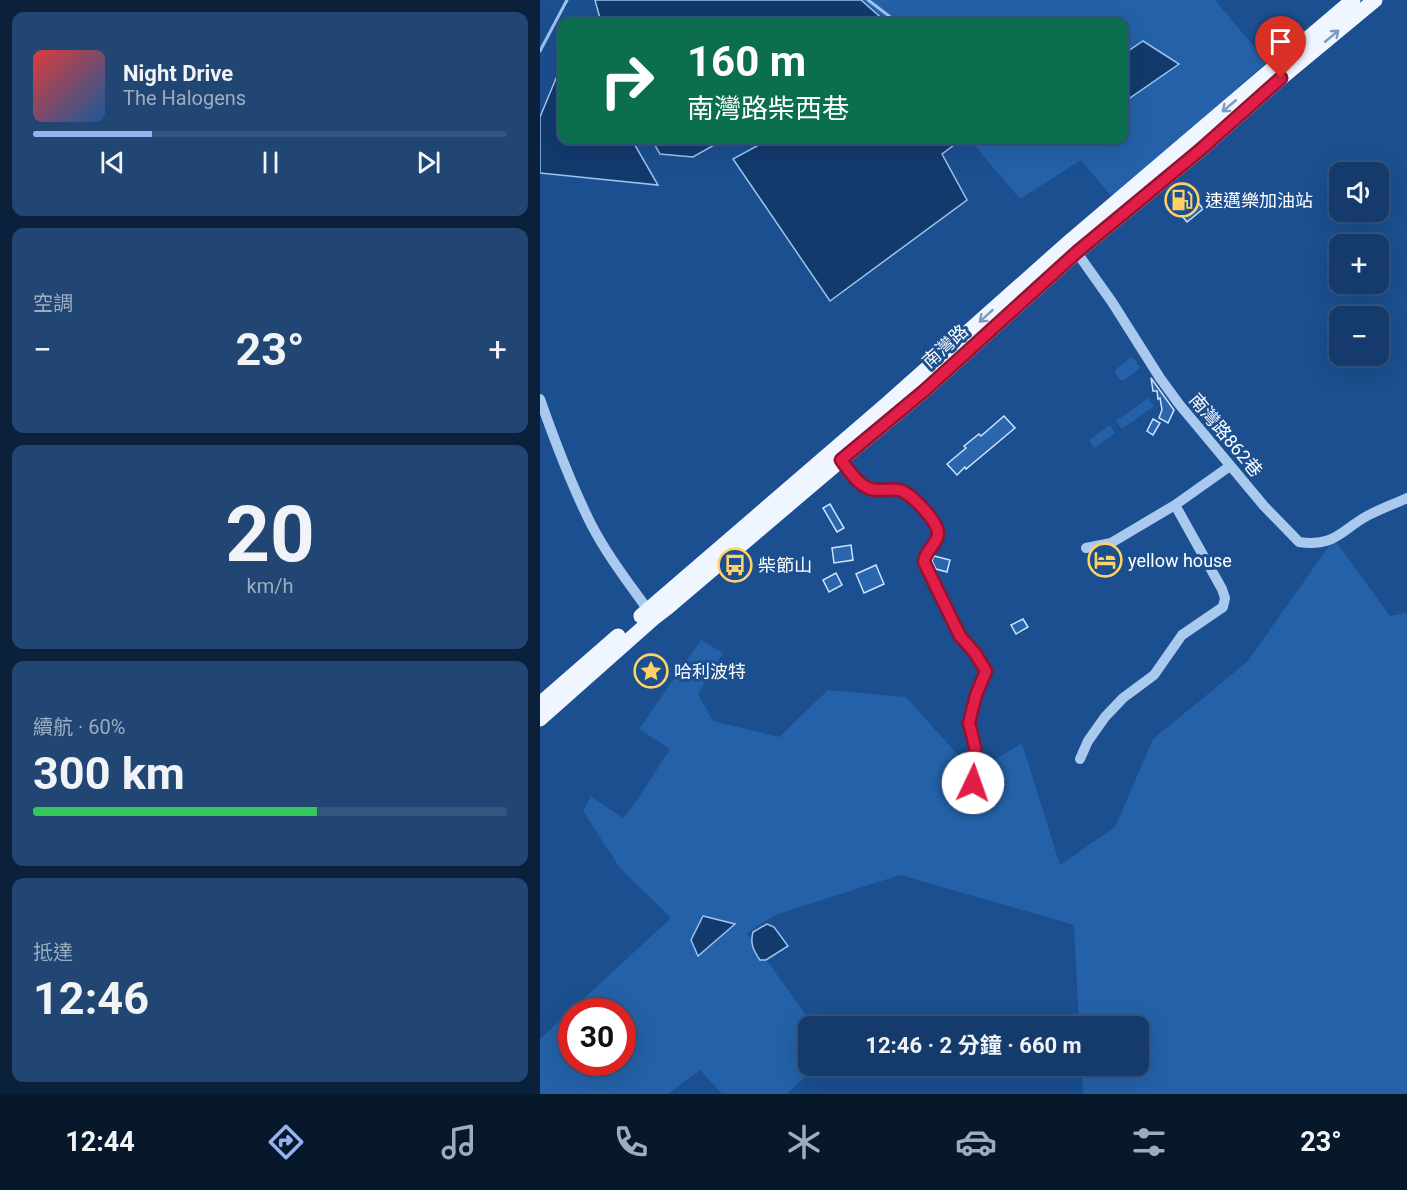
<!DOCTYPE html>
<html lang="zh-TW">
<head>
<meta charset="utf-8">
<style>
  :root { --surface:#143b6b; --page:#214673; --text:#f1f3f6; --muted:#9dadc1; --line:#33557e; --accent:#95b2f1 }
  body { margin:0; font-family:Roboto,"Noto Sans TC",sans-serif; background:var(--page); color:var(--text); height:100vh; display:flex; flex-direction:column; font-size:22px; white-space:nowrap }
  * { box-sizing:border-box; margin:0 }
  p { font-size:20px; color:var(--muted) }
  .icon { flex:none; width:33px; height:33px; fill:none; stroke:currentColor; stroke-width:2; stroke-linecap:round; stroke-linejoin:round }
  .map { position:relative; flex:1; overflow:hidden }
  .details { display:flex; flex-direction:column; gap:12px; padding:12px; background:#0b203b; width:540px }
  .details>* { flex:none }
  .top-card { position:absolute; left:18px; top:18px; width:570px; height:126px; border-radius:12px; box-shadow:0 6px 24px #0002,0 0 0 2px var(--line); background:#0b6e4f; color:#fff; overflow:hidden }
  .controls { position:absolute; left:789px; top:162px; display:grid; gap:12px }
  .controls a { display:grid; place-items:center; width:60px; height:60px; border-radius:12px; background:var(--surface); box-shadow:0 6px 24px #0002,0 0 0 2px var(--line); font-size:30px }
  .speed { position:absolute; left:18px; top:998px; display:flex; gap:12px; font-size:30px; font-weight:700; text-align:center }
  .speed>* { display:grid; place-content:center; width:78px; height:78px; border-radius:50%; background:var(--surface); box-shadow:0 6px 24px #0002,0 0 0 2px var(--line); line-height:1 }
  .speed .limit { border:9px solid #d22; background:#fff; color:#111 }
  .pin { position:absolute; display:grid; place-items:center; width:51px; height:51px; color:#fff; margin:-62px -26px; border-radius:50% 50% 50% 0; rotate:-45deg; box-shadow:0 0 6px #0007 }
  .pin .icon { rotate:45deg }
  .me { position:absolute; width:66px; margin:-33px; rotate:3deg; stroke-linejoin:round; filter:drop-shadow(0 0 4px #0008) }
  .turn { display:flex; align-items:center; gap:21px; height:126px; padding:0 30px; font-size:27px }
  .turn .icon { width:78px; height:78px; stroke-width:2.5 }
  .turn b { display:block; font-size:42px; line-height:51px }
  .big { font-size:45px; font-weight:700; line-height:1.1 }
  .details .widget { flex:1; display:flex; flex-direction:column; justify-content:center; gap:9px; min-width:0; padding:0 21px; border-radius:12px; background:var(--page) }
  .details .dial { align-items:center; gap:0 }
  .dial b { font-size:78px; line-height:1 }
  .song { display:flex; align-items:center; gap:18px }
  .cover { width:72px; height:72px; border-radius:9px; background:linear-gradient(135deg,hsl(0 70% 55%),hsl(210 70% 35%)) }
  .played { height:6px; border-radius:3px; background:linear-gradient(90deg,var(--accent) 25%,var(--line) 25%) }
  .keys { display:flex; justify-content:space-around; direction:ltr }
  .heat { display:flex; justify-content:space-between; align-items:center; font-size:33px; direction:ltr }
  .charge { height:9px; border-radius:4px; background:linear-gradient(90deg,#34c759 60%,var(--line) 0) }
  .trip { position:absolute; left:258px; top:1016px; width:351px; height:60px; border-radius:12px; background:var(--surface); box-shadow:0 6px 24px #0002,0 0 0 2px var(--line); font-weight:700; line-height:60px; text-align:center }
  .menu { display:flex; height:96px; justify-content:space-around; align-items:center; background:#08182b; color:var(--muted) }
  .menu .icon { width:42px; height:42px }
  .menu .active { color:var(--accent) }
  .menu b { font-size:27px; color:var(--text) }
  main { display:flex; flex:1; min-height:0 }
  .map>svg:first-child { display:block }
  .green { fill:#2461a8; fill-rule:evenodd }
  .water { fill:#123a6d; stroke:#9cc4f0; stroke-width:1.5 }
  .lines { fill:none; stroke-linecap:round; stroke-linejoin:round }
  .stream { stroke:#9cc4f0; stroke-width:3 }
  .building { fill:#2a66ad; stroke:#cfe3fa; stroke-width:1.5 }
  .minor { stroke:#a9c9ee; stroke-width:10 }
  .major { stroke:#f0f6ff; stroke-width:15 }
  .oneway { stroke:#7b9ac1 }
  .route-casing { stroke:#92132f; stroke-width:15 }
  .route { stroke:#e11d48; stroke-width:10 }
  .labels { text-anchor:middle; dominant-baseline:central; stroke-width:6; stroke-linejoin:round; paint-order:stroke }
  .poi-label { font-size:18px; fill:#fff; stroke:#1b4f8f; text-anchor:start }
  .street-label { font-size:18px; fill:#fff; stroke:#1b4f8f }
</style>
</head>
<body>
<main>
<section class="details">
<div class="widget">
<div class="song"><i class="cover"></i><div><b>Night Drive</b><p>The Halogens</p></div></div>
<div class="played"></div>
<div class="keys"><svg class="icon" aria-label="previous" viewBox="0 0 24 24"><path d="M18 5L8 12l10 7zM5 5v14"/></svg><svg class="icon" aria-label="pause" viewBox="0 0 24 24"><path d="M8 5v14M16 5v14"/></svg><svg class="icon" aria-label="next" viewBox="0 0 24 24"><path d="M6 5l10 7-10 7zM19 5v14"/></svg></div>
</div>
<div class="widget"><p>空調</p>
<div class="heat"><a>−</a><b class="big">23°</b><a>+</a></div>
</div>
<div class="widget dial"><b>20</b><p>km/h</p></div>
<div class="widget"><p>續航 · 60%</p><b class="big">300 km</b><div class="charge"></div></div>
<div class="widget"><p>抵達</p><b class="big">12:46</b></div>
</section>
<div class="map">
<svg width="867" height="1094" viewBox="0 0 867 1094">
  <rect width="100%" height="100%" fill="#1b4f8f"/>
  <path class="green" d="M321 0H675L727 62 573 198 541 160 480 199 430 140H584V22H346Z
    M590 358 594 359 600 367 598 370 584 380H580L575 373 576 369Z
    M608 398 614 406 582 429 576 421Z
    M570 425 575 433 554 448 549 440Z
    M794 539 850 616 867 613V1094H543L541 1065H598V1026H539L534 925 360 875 235 915 207 933 274 1026H268V1065H278L247 1094H182L160 1070 128 1094H0V1039L131 918 80 868 43 811 51 796 83 818 95 803 130 749 99 729 161 640 183 653 158 694 173 721 239 737 288 690 366 697 434 773 482 743 520 865 575 827 613 739 707 662ZM32 1011H82V1062H32Z"/>
  <path class="water" d="M55 0H321L346 22H61Z
    M603 41 639 64 584 102V54Z
    M22 64V140H92L118 185 0 173V117Z
    M112 140H183L153 157 120 154Z
    M228 140H421L402 154 427 200 290 301 193 159Z
    M163 916 195 924 158 956 151 940Z
    M227 924 234 927 248 946 226 960H220C213 950 210 943 213 932Z
    M82 1015 94 1032 92 1040 84 1042 83 1040Z"/>
  <g class="lines">
    <path class="stream" d="M328 0 357 22
      M0 51 27 0"/>
  </g>
  <path class="building" d="M646 187 663 209 647 222 629 200Z
    M611 378 634 410 628 423 619 418 622 410 620 398 618 399 617 391H613Z
    M464 416 475 428 426 469 425 467 417 475 407 464 426 448 424 446 439 434 441 436Z
    M613 419 620 423 613 435 607 431Z
    M290 504 304 528 297 532 283 508Z
    M311 545 313 560 294 563 292 548Z
    M394 556 410 560 407 572 396 569 392 561Z
    M336 565 344 584 324 593 316 574Z
    M296 573 302 585 289 592 283 580Z
    M483 619 488 627 476 634 471 625Z"/>
  <g class="lines">
    <path class="minor" d="M533 247 572 302 620 378 639 404 724 506 759 542C795 547 800 531 827 516 840 509 854 504 867 498
      M0 399C15 442 31 484 51 524 67 555 88 582 108 610L113 614
      M298 456C305 466 317 483 327 488 336 493 349 488 359 490 370 492 399 523 398 534 397 545 385 550 384 562L421 636 435 653 446 671 437 695 429 723 435 747 433 783
      M546 548 571 543 635 505 690 466
      M540 759 548 741 565 717 583 698 614 675 642 635 683 607 685 598 682 589 635 505"/>
    <path class="major" d="M101 616 347 404 529 242 813 0
      M0 704 78 636
      M0 719 115 617 128 607 301 460 384 391 537 252 659 151 741 78 835 0"/>
  </g>
  <defs><path id="oneway-shaft" d="M-6 0H5M1.5-3L5.5 0L1.5 3" fill="none" stroke-width="1.6" stroke-linecap="round" stroke-linejoin="round" transform="scale(1.5)"/></defs>
  <g class="oneway">
    <use href="#oneway-shaft" transform="translate(792 36) rotate(-40)"/>
    <use href="#oneway-shaft" transform="translate(689 106) rotate(140)"/>
    <use href="#oneway-shaft" transform="translate(446 316) rotate(138)"/>
  </g>
  <g class="lines">
    <g class="route-casing">
      <path id="route" d="M433 783 435 747 429 723 436 695 446 671 435 653 420 636 384 562C385 550 397 545 398 534 399 522 370 492 359 490 348 488 335 493 326 487 316 482 308 469 301 460L384 391 537 252 659 151 741 78"/>
    </g>
    <use href="#route" class="route"/>
  </g>
  <defs>
    <g id="fuel-ring" transform="scale(1.725)"><circle r="9.5" fill="#1b4f8f" stroke="#ffd166" stroke-width="1.5"/><path d="M-5.5-6h7V0h2V4h1.3V-2.5L3-4.5l.8-.8L6-3V5H2.5V1h-1V6h-7ZM-4.2-4.7v3.2H.2V-4.7Z" fill="#ffd166"/></g>
    <g id="hotel-ring" transform="scale(1.725)"><circle r="9.5" fill="#1b4f8f" stroke="#ffd166" stroke-width="1.5"/><path d="M-6-4.5h1.5V1H6V5H4.5V3h-9V5H-6ZM-4 0a1.8 1.8 0 1 1 3.6 0ZM.5 0V-2.5h3Q6-2.5 6 0Z" fill="#ffd166"/></g>
    <g id="bus-ring" transform="scale(1.725)"><circle r="9.5" fill="#1b4f8f" stroke="#ffd166" stroke-width="1.5"/><path d="M-5-6H5V4H4V6H2V4H-2V6H-4V4H-5ZM-3.5-4V0h7V-4ZM-3.5 1.2v1.5H-2V1.2ZM2 1.2v1.5H3.5V1.2Z" fill="#ffd166"/></g>
    <g id="sight-ring" transform="scale(1.725)"><circle r="9.5" fill="#1b4f8f" stroke="#ffd166" stroke-width="1.5"/><path d="M0-6L1.8-2.2L6-1.7L2.9 1.2L3.7 5.4L0 3.3L-3.7 5.4L-2.9 1.2L-6-1.7L-1.8-2.2Z" fill="#ffd166"/></g>
  </defs>
  <g fill-rule="evenodd">
    <use href="#fuel-ring" x="642" y="200"/>
    <use href="#hotel-ring" x="565" y="560"/>
    <use href="#bus-ring" x="195" y="565"/>
    <use href="#sight-ring" x="111" y="671"/>
  </g>
  <g class="labels">
    <g class="poi-label">
      <text x="665" y="200">速邁樂加油站</text>
      <text x="588" y="560">yellow house</text>
      <text x="218" y="565">柴節山</text>
      <text x="134" y="671">哈利波特</text>
    </g>
    <g class="street-label">
      <text transform="translate(405 346) rotate(-42)">南灣路</text>
      <text transform="translate(686 435) rotate(50)">南灣路862巷</text>
    </g>
  </g>
</svg>
<div class="controls">
<a><svg class="icon" aria-label="sound" viewBox="0 0 24 24"><path d="M4 9h4l5-4v14l-5-4H4zM17 9q2 3 0 6"/></svg></a>
<a>+</a>
<a>−</a>
</div>
<div class="speed"><div class="limit">30</div></div>
<div class="pin" style="left:741px;top:78px;background:#d93025"><svg class="icon" aria-label="arrive" viewBox="0 0 24 24"><path d="M6 21V4h12l-3 4 3 4H6"/></svg></div>
<svg class="me" style="left:433px;top:783px" viewBox="-20 -20 40 40"><circle r="19" fill="#fff"/><path d="M0-13L10 11 0 6-10 11z" fill="#e11d48"/></svg>
<div class="trip">12:46 · 2 分鐘 · 660 m</div>
<div class="top-card">
<div class="turn"><svg class="icon" aria-label="right" viewBox="0 0 24 24"><path d="M7 20v-9h11M14 6l5 5-5 5"/></svg><div><b>160 m</b>南灣路柴西巷</div></div>
</div>
</div>
</main>
<nav class="menu">
<b>12:44</b>
<svg class="icon active" aria-label="directions" viewBox="0 0 24 24"><path d="M12 3l9 9-9 9-9-9zM9 14v-3h6M13 9l2 2-2 2"/></svg>
<svg class="icon" aria-label="music" viewBox="0 0 24 24"><path d="M9 18V5l10-2v13"/><circle cx="6" cy="18" r="3"/><circle cx="16" cy="16" r="3"/></svg>
<svg class="icon" aria-label="phone" viewBox="0 0 24 24"><path d="M5 4h4l2 5-3 2q2 4 5 5l2-3 5 2v4C11 20 4 13 5 4z"/></svg>
<svg class="icon" aria-label="climate" viewBox="0 0 24 24"><path d="M12 3v18M4 7l16 10M4 17L20 7"/></svg>
<svg class="icon" aria-label="car" viewBox="0 0 24 24"><path d="M5 17H2v-5l4-1 3-4h7l3 4 3 1v5h-3M9 17h6M6 11h13"/><circle cx="7" cy="17" r="2"/><circle cx="17" cy="17" r="2"/></svg>
<svg class="icon" aria-label="filters" viewBox="0 0 24 24"><path d="M4 7h16M4 17h16"/><circle cx="9" cy="7" r="2"/><circle cx="15" cy="17" r="2"/></svg>
<b>23°</b>
</nav>
</body>
</html>
